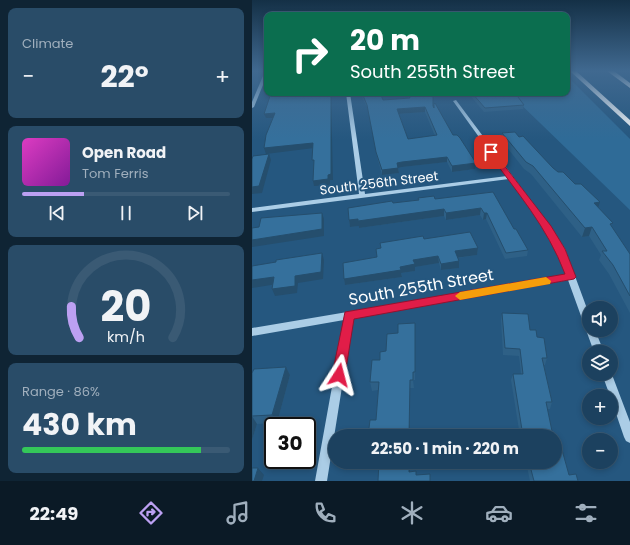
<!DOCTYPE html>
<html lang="en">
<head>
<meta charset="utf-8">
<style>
  :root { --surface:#1c415f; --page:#294c68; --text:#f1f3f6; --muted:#a0afbd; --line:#3a5a74; --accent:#bca0f2 }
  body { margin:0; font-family:Poppins,sans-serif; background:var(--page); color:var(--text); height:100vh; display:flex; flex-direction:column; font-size:15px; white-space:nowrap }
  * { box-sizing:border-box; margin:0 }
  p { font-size:13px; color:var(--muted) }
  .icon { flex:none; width:22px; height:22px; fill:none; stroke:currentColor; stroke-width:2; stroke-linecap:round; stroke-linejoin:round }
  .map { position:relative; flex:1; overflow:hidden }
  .side { display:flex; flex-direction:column; gap:8px; padding:8px; background:#0f2434; width:252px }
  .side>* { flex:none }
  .guide { position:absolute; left:12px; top:12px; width:306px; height:84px; border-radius:8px; box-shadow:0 2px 6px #0003,0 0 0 1px var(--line); background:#0b6e4f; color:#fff; overflow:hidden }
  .buttons { position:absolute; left:330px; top:301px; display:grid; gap:8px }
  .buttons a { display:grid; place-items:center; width:36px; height:36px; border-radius:50%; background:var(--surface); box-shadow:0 2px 6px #0003,0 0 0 1px var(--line); font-size:20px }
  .speed { position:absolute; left:12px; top:417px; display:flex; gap:8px; font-size:20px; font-weight:700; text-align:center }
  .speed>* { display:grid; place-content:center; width:52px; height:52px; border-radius:50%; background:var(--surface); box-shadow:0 2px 6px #0003,0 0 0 1px var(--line); line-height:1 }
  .speed .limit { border:2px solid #111; border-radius:6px; background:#fff; color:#111 }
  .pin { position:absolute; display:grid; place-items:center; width:34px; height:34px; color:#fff; margin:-17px; border-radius:8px; box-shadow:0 2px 6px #0006 }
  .me { position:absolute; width:44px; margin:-22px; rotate:9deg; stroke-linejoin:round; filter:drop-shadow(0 0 3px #0008) }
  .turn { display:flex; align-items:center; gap:14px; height:84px; padding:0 20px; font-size:18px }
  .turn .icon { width:52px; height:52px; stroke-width:2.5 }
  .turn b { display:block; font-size:28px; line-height:34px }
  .big { font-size:30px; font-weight:700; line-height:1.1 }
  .side .card { flex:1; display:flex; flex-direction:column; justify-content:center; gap:6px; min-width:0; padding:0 14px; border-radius:8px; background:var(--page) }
  .side .dial { align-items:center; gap:0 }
  .dial svg { height:104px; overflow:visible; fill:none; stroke:var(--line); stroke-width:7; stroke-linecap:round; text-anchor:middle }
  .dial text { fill:var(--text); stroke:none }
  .song { display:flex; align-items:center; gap:12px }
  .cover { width:48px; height:48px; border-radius:6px; background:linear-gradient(135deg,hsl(310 70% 55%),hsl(290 70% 35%)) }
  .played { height:4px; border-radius:2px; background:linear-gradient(90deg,var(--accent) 30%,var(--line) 30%) }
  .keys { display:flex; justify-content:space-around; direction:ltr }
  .heat { display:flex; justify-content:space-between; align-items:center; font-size:22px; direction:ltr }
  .charge { height:6px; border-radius:3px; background:linear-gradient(90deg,#34c759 86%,var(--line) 0) }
  .trip { position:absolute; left:76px; top:429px; width:234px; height:40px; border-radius:20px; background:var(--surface); box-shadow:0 2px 6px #0003,0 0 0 1px var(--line); font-weight:700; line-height:40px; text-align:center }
  .tabs { display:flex; height:64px; justify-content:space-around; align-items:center; background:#0b1a26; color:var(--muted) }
  .tabs .icon { width:28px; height:28px }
  .tabs .on { color:var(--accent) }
  .tabs b { font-size:18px; color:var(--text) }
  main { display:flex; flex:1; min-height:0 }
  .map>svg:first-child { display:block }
  .green { fill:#2f6b97 }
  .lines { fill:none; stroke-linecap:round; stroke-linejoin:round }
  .minor { fill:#abcde6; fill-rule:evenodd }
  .highway { fill:#fff; fill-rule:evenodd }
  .wall { fill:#2e6086; fill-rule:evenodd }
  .shaded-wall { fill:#254e6d }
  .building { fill:#35709c; stroke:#254e6d; fill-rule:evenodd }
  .route { fill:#e11d48; stroke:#92132f }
  .slow { fill:#f59e0b }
  .labels { text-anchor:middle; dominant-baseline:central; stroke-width:4; stroke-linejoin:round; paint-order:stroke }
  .street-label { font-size:13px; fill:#fff; stroke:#25577f }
  .near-street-label { font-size:16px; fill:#fff; stroke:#25577f }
</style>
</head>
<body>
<main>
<section class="side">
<div class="card"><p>Climate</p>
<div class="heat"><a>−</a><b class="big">22°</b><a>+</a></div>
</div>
<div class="card">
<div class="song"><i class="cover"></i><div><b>Open Road</b><p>Tom Ferris</p></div></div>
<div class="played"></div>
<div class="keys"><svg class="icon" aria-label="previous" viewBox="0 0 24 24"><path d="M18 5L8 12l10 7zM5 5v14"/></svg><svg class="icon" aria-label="pause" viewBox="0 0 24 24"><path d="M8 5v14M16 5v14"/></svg><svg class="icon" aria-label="next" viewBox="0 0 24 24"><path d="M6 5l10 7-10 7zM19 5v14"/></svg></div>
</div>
<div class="card dial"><svg viewBox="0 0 100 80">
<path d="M14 69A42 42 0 1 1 86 69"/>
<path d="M14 69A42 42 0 0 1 8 45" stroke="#bca0f2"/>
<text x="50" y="56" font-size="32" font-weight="700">20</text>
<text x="50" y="72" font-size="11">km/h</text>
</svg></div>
<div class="card"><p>Range · 86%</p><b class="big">430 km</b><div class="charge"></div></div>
</section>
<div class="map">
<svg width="378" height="481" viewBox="0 0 378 481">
  <rect width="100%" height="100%" fill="#25577f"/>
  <path class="green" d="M315 76 378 139V210L257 93H315Z"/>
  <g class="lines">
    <path class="minor" d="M13 71H15V75L2 107 0 108V102Z
      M94 93H98L113 194 255 176 201 101 204 100 297 225 313 249 337 314V330H343L352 352H342L316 280 101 318 75 481H63L92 320 0 336V328L315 275 305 249 292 227 257 179 0 212V208L107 194Z
      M359 372 378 422V443L374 441 372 437 359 399V396H358L350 374H359Z"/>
    <path class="highway" d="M318 71H324L378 120V126Z
      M355 71H362L378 83V88Z"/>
  </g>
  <path class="wall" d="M108 93H128L131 100 156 98 154 93H173L175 96H180L179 93H193L181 98V106L182 107V104L201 135 224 163 223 169 200 172 195 162 150 167 146 168 147 173 130 175 125 157 116 109ZM173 112 183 136 156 139 147 114Z
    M216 93H263L272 105 271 109 232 112Z
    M250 133 267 137 301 168 346 207 378 254V313L357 274 347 260 349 255 337 236 330 237 279 174 272 169 249 140Z
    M241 192 262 229 276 250 275 256 253 259 234 219 231 220 228 215 194 220 192 216 107 228V226L98 227 97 220 141 203 166 200V198L183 199Z
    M172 239 226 248 225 255 206 258 207 268 189 270 187 263 163 267V271L149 273 150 277 93 285 92 279 125 257 129 248 128 243Z
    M250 313 278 330 285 337 295 358 293 365H292L300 402 298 409H295L301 436H268L259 380 261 374H269L267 356 251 355 249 320Z
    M163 332V380H161L162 388H158V436H116L124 420 126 390 120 391 118 382 128 360 134 351Z
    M34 367 38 375 25 423 5 424 0 440V373Z
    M274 462H303L317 475 326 481H278Z"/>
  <path class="shaded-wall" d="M79 93 81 180H78V185L62 186 61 181Z
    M182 93H193L180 98V94Z
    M173 107V112L145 114V109Z
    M23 113 24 118H14L12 114Z
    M61 143 62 148 14 154 12 148Z
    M17 154 19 160 10 193 0 194V187Z
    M195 157V162L150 167 146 168 147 173 130 175V170L145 163 150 162Z
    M224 163 223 169 200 172V166Z
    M348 202 345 211 342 203Z
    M229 208 228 215 194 220V213Z
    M192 209V216L107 228V226L98 227 97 220Z
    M70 213 72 219V236L0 247V240Z
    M232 213H235L234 219 231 220Z
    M340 227 337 236 330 237 333 228Z
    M226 248 225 255 203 258V251Z
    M70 253 72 260 71 279 46 283 45 293 23 296 20 289 43 276Z
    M186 256 187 263 163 267V271L149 273 150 277 93 285 92 279 148 267 161 260Z
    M207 261V268L189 270V264Z
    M22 277 25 284 0 288V280Z
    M34 367 38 375 25 423 20 415Z
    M158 380V436H157Z
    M0 416 5 424 0 440Z
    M157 462H158V479L157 472Z
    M6 468 12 475 10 481H2Z"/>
  <path class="building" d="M19 93H79V174L76 175V179L61 181 62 160H60L61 143 12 148 14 135 23 113 12 114Z
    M110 93H128L131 100 158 98 156 93H173L175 96H181V106L182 108V104L183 103 201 135H205L208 138 224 163 200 166 195 157 150 162 145 163 146 168 130 170 124 152 115 105ZM173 107 185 135 156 139 145 109Z
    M220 93H263L272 105 233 108Z
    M263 132 267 137 271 136 301 168 306 172H311L323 184H329L348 202 342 203 361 223 358 224 378 254V296L361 265 350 251H355L340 227 333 228 281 166 274 162 250 133Z
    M17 154 7 186 0 187V159L1 156Z
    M241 192 262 229H264L276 250 254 253 235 213H232L229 208 194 213 192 209 106 221V219L97 220 96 208 140 201 141 203 167 200 166 198 182 196 183 199Z
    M70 213V229L0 240V228L7 227 9 218Z
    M218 232 226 248 203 251 207 261 189 264 186 256 161 260 163 264 148 267 149 270 92 279 91 263 125 257 124 249 129 248 128 243 171 236 172 239Z
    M70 253 69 272 43 276V286L20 289 22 277 0 280V266L24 262V260Z
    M250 313 276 314 278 330H284L285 337 292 338 295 358H290L300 402H294L301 436H271L261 374H271L268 349 253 348Z
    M163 323V372H161V380H158L157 436H116L118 420H124L127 382H118L120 360H128V352L134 351 135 334 146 333V324Z
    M34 367 20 415 0 416V373L2 369Z
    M307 439 317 475 324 474 326 481H282L277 462H303V440Z
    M127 462H157V472L164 471V475L178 474V481H126Z
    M0 468H6L2 481H0Z"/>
  <linearGradient id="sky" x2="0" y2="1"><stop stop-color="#143046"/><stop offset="0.51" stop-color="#406990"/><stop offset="1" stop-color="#406990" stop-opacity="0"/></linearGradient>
  <rect width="378" height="139" fill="url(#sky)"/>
  <path class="route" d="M239 150 241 151 299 226 313 249 324 277 322 279 102 319 93 375 91 380 87 381 82 380 80 375 93 312 313 274C295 226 265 193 236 152Z"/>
  <path class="slow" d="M294 277 299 281 298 284 208 300 203 296 208 292Z"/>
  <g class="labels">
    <g class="street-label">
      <text transform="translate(127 183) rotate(-7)">South 256th Street</text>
    </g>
    <g class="near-street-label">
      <text transform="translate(169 287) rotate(-10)">South 255th Street</text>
    </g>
  </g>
</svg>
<div class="buttons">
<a><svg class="icon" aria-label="sound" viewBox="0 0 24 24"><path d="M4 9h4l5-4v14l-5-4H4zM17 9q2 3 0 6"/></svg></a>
<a><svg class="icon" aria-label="layers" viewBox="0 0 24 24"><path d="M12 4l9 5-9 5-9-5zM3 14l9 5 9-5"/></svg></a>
<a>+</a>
<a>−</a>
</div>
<div class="speed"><div class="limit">30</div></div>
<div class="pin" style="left:239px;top:152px;background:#d93025"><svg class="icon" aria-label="arrive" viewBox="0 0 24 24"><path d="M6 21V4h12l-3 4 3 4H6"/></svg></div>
<svg class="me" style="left:87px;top:375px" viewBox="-20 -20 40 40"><path d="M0-17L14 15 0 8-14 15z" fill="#e11d48" stroke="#fff" stroke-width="4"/></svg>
<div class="trip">22:50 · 1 min · 220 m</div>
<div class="guide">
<div class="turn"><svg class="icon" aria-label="right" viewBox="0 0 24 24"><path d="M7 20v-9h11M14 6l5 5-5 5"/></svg><div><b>20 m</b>South 255th Street</div></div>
</div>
</div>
</main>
<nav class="tabs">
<b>22:49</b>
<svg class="icon on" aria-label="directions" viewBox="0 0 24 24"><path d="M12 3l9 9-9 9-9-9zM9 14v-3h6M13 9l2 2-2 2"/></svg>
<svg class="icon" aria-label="music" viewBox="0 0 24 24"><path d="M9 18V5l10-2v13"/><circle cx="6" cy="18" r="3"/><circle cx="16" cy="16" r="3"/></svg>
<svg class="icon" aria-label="phone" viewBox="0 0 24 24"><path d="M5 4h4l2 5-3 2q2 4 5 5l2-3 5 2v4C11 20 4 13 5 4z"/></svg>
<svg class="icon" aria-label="climate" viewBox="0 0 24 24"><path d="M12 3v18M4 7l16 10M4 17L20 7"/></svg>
<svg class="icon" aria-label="car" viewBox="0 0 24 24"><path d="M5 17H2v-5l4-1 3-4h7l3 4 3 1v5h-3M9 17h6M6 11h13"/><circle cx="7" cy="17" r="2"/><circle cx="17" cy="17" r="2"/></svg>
<svg class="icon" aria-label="filters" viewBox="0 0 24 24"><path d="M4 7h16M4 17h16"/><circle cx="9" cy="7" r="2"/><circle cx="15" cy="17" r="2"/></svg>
</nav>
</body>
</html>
